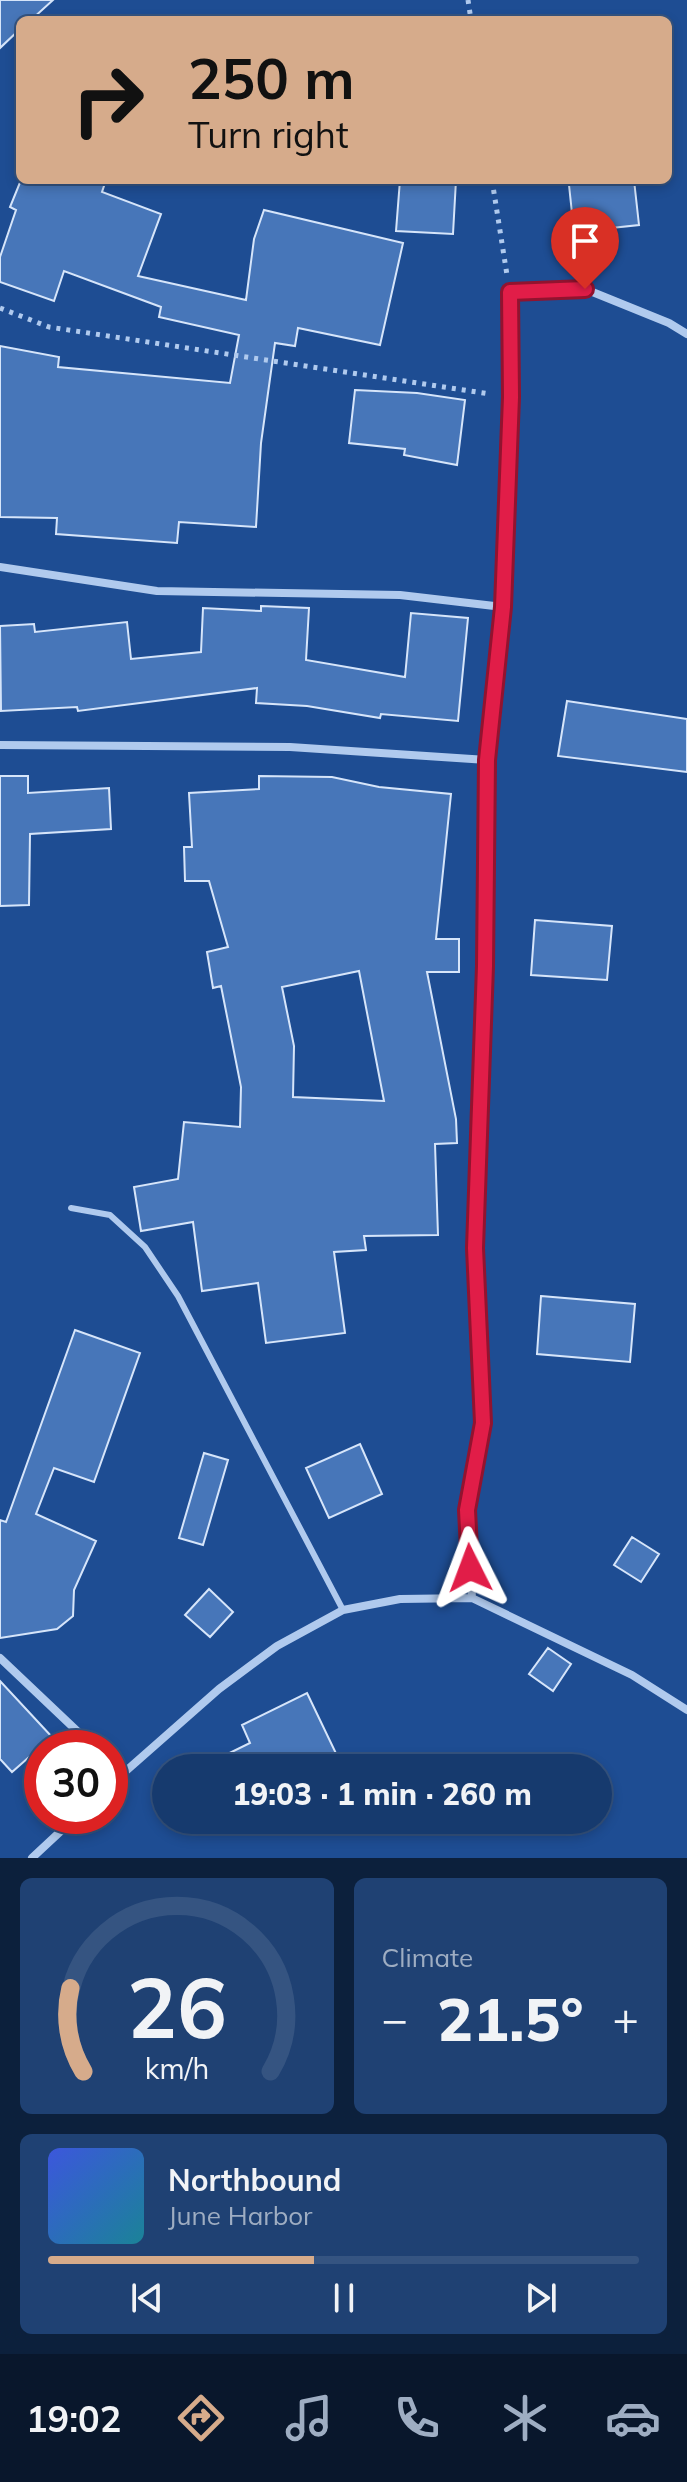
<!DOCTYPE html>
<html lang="en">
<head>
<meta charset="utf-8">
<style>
  :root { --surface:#163a6e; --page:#1f4173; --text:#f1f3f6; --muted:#9eadc2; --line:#355481; --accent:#d6ab8b }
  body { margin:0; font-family:Mulish,sans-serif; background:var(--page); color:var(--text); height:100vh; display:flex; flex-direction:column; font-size:30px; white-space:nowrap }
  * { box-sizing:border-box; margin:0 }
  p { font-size:26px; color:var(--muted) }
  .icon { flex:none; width:44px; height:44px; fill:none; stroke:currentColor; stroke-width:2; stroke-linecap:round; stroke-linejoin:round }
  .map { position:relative; height:1858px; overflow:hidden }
  .details { display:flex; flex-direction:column; gap:20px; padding:20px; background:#0c203c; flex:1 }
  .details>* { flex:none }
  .guide { position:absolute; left:16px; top:16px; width:656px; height:168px; border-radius:12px; box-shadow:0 4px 12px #0003,0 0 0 2px var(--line); background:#d6ab8b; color:#111; overflow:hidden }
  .speed { position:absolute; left:24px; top:1730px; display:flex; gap:16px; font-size:40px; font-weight:700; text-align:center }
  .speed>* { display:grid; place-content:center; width:104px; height:104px; border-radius:50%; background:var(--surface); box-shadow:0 4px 12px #0003,0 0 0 2px var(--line); line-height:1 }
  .speed .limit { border:12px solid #d22; background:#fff; color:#111 }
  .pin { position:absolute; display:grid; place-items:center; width:68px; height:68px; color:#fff; margin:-82px -34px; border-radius:50% 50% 50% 0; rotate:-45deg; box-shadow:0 0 8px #0007 }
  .pin .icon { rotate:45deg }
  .me { position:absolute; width:88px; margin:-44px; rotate:357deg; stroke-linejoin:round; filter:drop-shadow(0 0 6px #0008) }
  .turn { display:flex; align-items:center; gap:28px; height:168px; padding:0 40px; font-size:36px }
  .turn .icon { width:104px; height:104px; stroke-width:2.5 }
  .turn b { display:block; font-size:56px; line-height:68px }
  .big { font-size:60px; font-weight:800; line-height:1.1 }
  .details .card { flex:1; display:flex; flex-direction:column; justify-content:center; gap:12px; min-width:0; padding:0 28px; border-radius:12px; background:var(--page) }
  .details .dial { align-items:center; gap:0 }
  .dial svg { height:208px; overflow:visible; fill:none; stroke:var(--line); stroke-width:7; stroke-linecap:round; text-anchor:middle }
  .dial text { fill:var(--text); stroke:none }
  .song { display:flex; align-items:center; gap:24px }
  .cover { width:96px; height:96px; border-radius:12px; background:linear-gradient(135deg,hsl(230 70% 55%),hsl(190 70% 35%)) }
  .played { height:8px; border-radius:4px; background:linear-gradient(90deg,var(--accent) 45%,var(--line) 45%) }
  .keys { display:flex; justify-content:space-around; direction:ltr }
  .heat { display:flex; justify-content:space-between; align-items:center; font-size:44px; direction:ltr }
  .details .tiles { flex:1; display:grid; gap:20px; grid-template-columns:1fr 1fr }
  .card:last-child { grid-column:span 2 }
  .trip { position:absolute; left:152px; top:1754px; width:460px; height:80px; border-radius:40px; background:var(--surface); box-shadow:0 4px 12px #0003,0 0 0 2px var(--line); font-weight:800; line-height:80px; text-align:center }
  .tabs { display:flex; height:128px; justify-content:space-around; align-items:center; background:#09172c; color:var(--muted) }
  .tabs .icon { width:56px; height:56px }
  .tabs .selected { color:var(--accent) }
  .tabs b { font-size:36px; color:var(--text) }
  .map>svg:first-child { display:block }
  .building { fill:#4776b9; stroke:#d6e5fa; stroke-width:2; fill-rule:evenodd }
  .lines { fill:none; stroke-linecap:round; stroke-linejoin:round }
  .path { stroke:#b0caee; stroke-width:5; stroke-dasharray:4 6; stroke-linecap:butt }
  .lane { stroke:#b0caee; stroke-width:6 }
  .street { stroke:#b0caee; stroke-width:8 }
  .route-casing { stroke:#92132f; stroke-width:20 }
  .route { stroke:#e11d48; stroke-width:14 }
</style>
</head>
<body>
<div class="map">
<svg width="687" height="1858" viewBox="0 0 687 1858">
  <rect width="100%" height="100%" fill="#1e4d93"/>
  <path class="building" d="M0 0H53L31 20H20V29L0 48Z
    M21 180H106L102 192 161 214 138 276 246 300 254 239 264 210 403 243 380 345 298 328 295 346 275 343 261 443 256 527 179 522 177 543 56 534 57 518 0 517V346L59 357 58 367 230 383 239 335 159 317 161 307 64 271 54 301 0 282V257L16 210 10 207Z
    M400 180H456L453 234 396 231Z
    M634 180 639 225 574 232 569 185Z
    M355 390 417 393 465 400 457 465 404 455 405 449 349 443Z
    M261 606 309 608 306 660 405 677 411 613 468 618 458 721 381 714 380 718 307 706 256 703 257 688 78 711 77 707 1 711 0 626 34 624 35 632 127 622 131 659 201 652 203 608 261 611Z
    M567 701 687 719V772L558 756Z
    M0 776H28V793L109 788 111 829 30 834 29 905 0 906Z
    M259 776 332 777 379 787 451 794 436 939H459V972H427L456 1119 457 1143 435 1144 438 1235 364 1236 366 1250 334 1252 345 1333 266 1343 258 1283 202 1291 193 1222 141 1231 134 1187 178 1179 184 1122 240 1127 241 1087 221 986 213 988 207 952 228 947 209 881H185L184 847H192L189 793 259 789ZM359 971 384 1101 293 1097 294 1046 282 987Z
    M535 920 612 926 607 980 531 975Z
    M541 1296 635 1304 630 1362 537 1354Z
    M75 1330 140 1353 94 1482 54 1468 36 1514 96 1541 74 1590 73 1616 57 1629 0 1638V1520L6 1522Z
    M360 1444 382 1494 329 1518 306 1468Z
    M204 1453 228 1460 203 1545 179 1538Z
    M632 1537 659 1554 641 1582 614 1565Z
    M209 1589 233 1612 210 1637 185 1615Z
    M548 1648 571 1664 553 1691 529 1674Z
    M0 1681 52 1737 12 1772 0 1759Z
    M307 1693 343 1768H199L250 1743 242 1725Z"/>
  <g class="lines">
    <path class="path" d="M468 0 471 20
      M492 180 507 275
      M0 308 49 327 490 394"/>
    <path class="lane" d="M71 1208 110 1215 145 1247 178 1296 343 1610"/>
    <path class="street" d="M0 567 157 591 400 595 503 607
      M0 745 290 747 487 760
      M472 1598 467 1510 483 1423 475 1248 485 966 487 760 503 607 511 397 510 292 585 289 669 323 687 334
      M0 1658 95 1748
      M110 1762 122 1774
      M110 1785 219 1689 277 1646 343 1610 400 1599 472 1598 632 1675 687 1710
      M32 1858 77 1816"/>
  </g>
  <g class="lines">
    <g class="route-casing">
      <path id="route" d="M470 1568 467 1510 483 1423 475 1248 485 966 487 760 503 607 511 397 510 292 585 289"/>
    </g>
    <use href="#route" class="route"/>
  </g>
</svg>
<div class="speed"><div class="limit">30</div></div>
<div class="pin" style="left:585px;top:289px;background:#d93025"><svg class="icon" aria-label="arrive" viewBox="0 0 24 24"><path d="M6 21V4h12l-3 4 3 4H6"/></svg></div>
<svg class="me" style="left:470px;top:1568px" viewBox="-20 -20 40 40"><path d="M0-17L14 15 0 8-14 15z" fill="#e11d48" stroke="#fff" stroke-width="4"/></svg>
<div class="trip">19:03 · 1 min · 260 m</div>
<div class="guide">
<div class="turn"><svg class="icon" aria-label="right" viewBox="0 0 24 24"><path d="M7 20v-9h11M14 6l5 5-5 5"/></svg><div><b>250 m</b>Turn right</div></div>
</div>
</div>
<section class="details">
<div class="tiles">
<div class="card dial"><svg viewBox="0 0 100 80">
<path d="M14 69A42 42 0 1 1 86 69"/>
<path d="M14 69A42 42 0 0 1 9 37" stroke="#d6ab8b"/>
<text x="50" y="56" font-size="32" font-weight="700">26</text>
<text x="50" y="72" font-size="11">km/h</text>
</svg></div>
<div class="card"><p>Climate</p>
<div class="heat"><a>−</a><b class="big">21.5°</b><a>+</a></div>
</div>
<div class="card">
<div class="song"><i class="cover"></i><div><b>Northbound</b><p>June Harbor</p></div></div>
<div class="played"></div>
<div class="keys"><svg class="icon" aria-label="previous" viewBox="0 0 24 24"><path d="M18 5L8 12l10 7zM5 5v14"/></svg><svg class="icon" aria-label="pause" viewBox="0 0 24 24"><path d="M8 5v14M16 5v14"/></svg><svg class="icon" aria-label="next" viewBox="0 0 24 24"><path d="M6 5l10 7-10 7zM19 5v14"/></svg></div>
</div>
</div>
</section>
<nav class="tabs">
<b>19:02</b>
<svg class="icon selected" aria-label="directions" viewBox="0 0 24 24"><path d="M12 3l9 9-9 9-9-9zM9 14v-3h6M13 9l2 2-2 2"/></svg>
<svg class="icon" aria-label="music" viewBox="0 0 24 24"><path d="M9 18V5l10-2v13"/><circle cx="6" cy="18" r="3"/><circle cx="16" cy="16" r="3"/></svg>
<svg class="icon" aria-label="phone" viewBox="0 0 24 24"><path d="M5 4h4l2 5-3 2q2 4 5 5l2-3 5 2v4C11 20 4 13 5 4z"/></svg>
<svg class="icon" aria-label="climate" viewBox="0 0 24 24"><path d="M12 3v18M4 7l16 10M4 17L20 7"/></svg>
<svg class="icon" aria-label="car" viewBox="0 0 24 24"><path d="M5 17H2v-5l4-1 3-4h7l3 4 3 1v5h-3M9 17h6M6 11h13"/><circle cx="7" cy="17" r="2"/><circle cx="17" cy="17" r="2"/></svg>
</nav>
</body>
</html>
